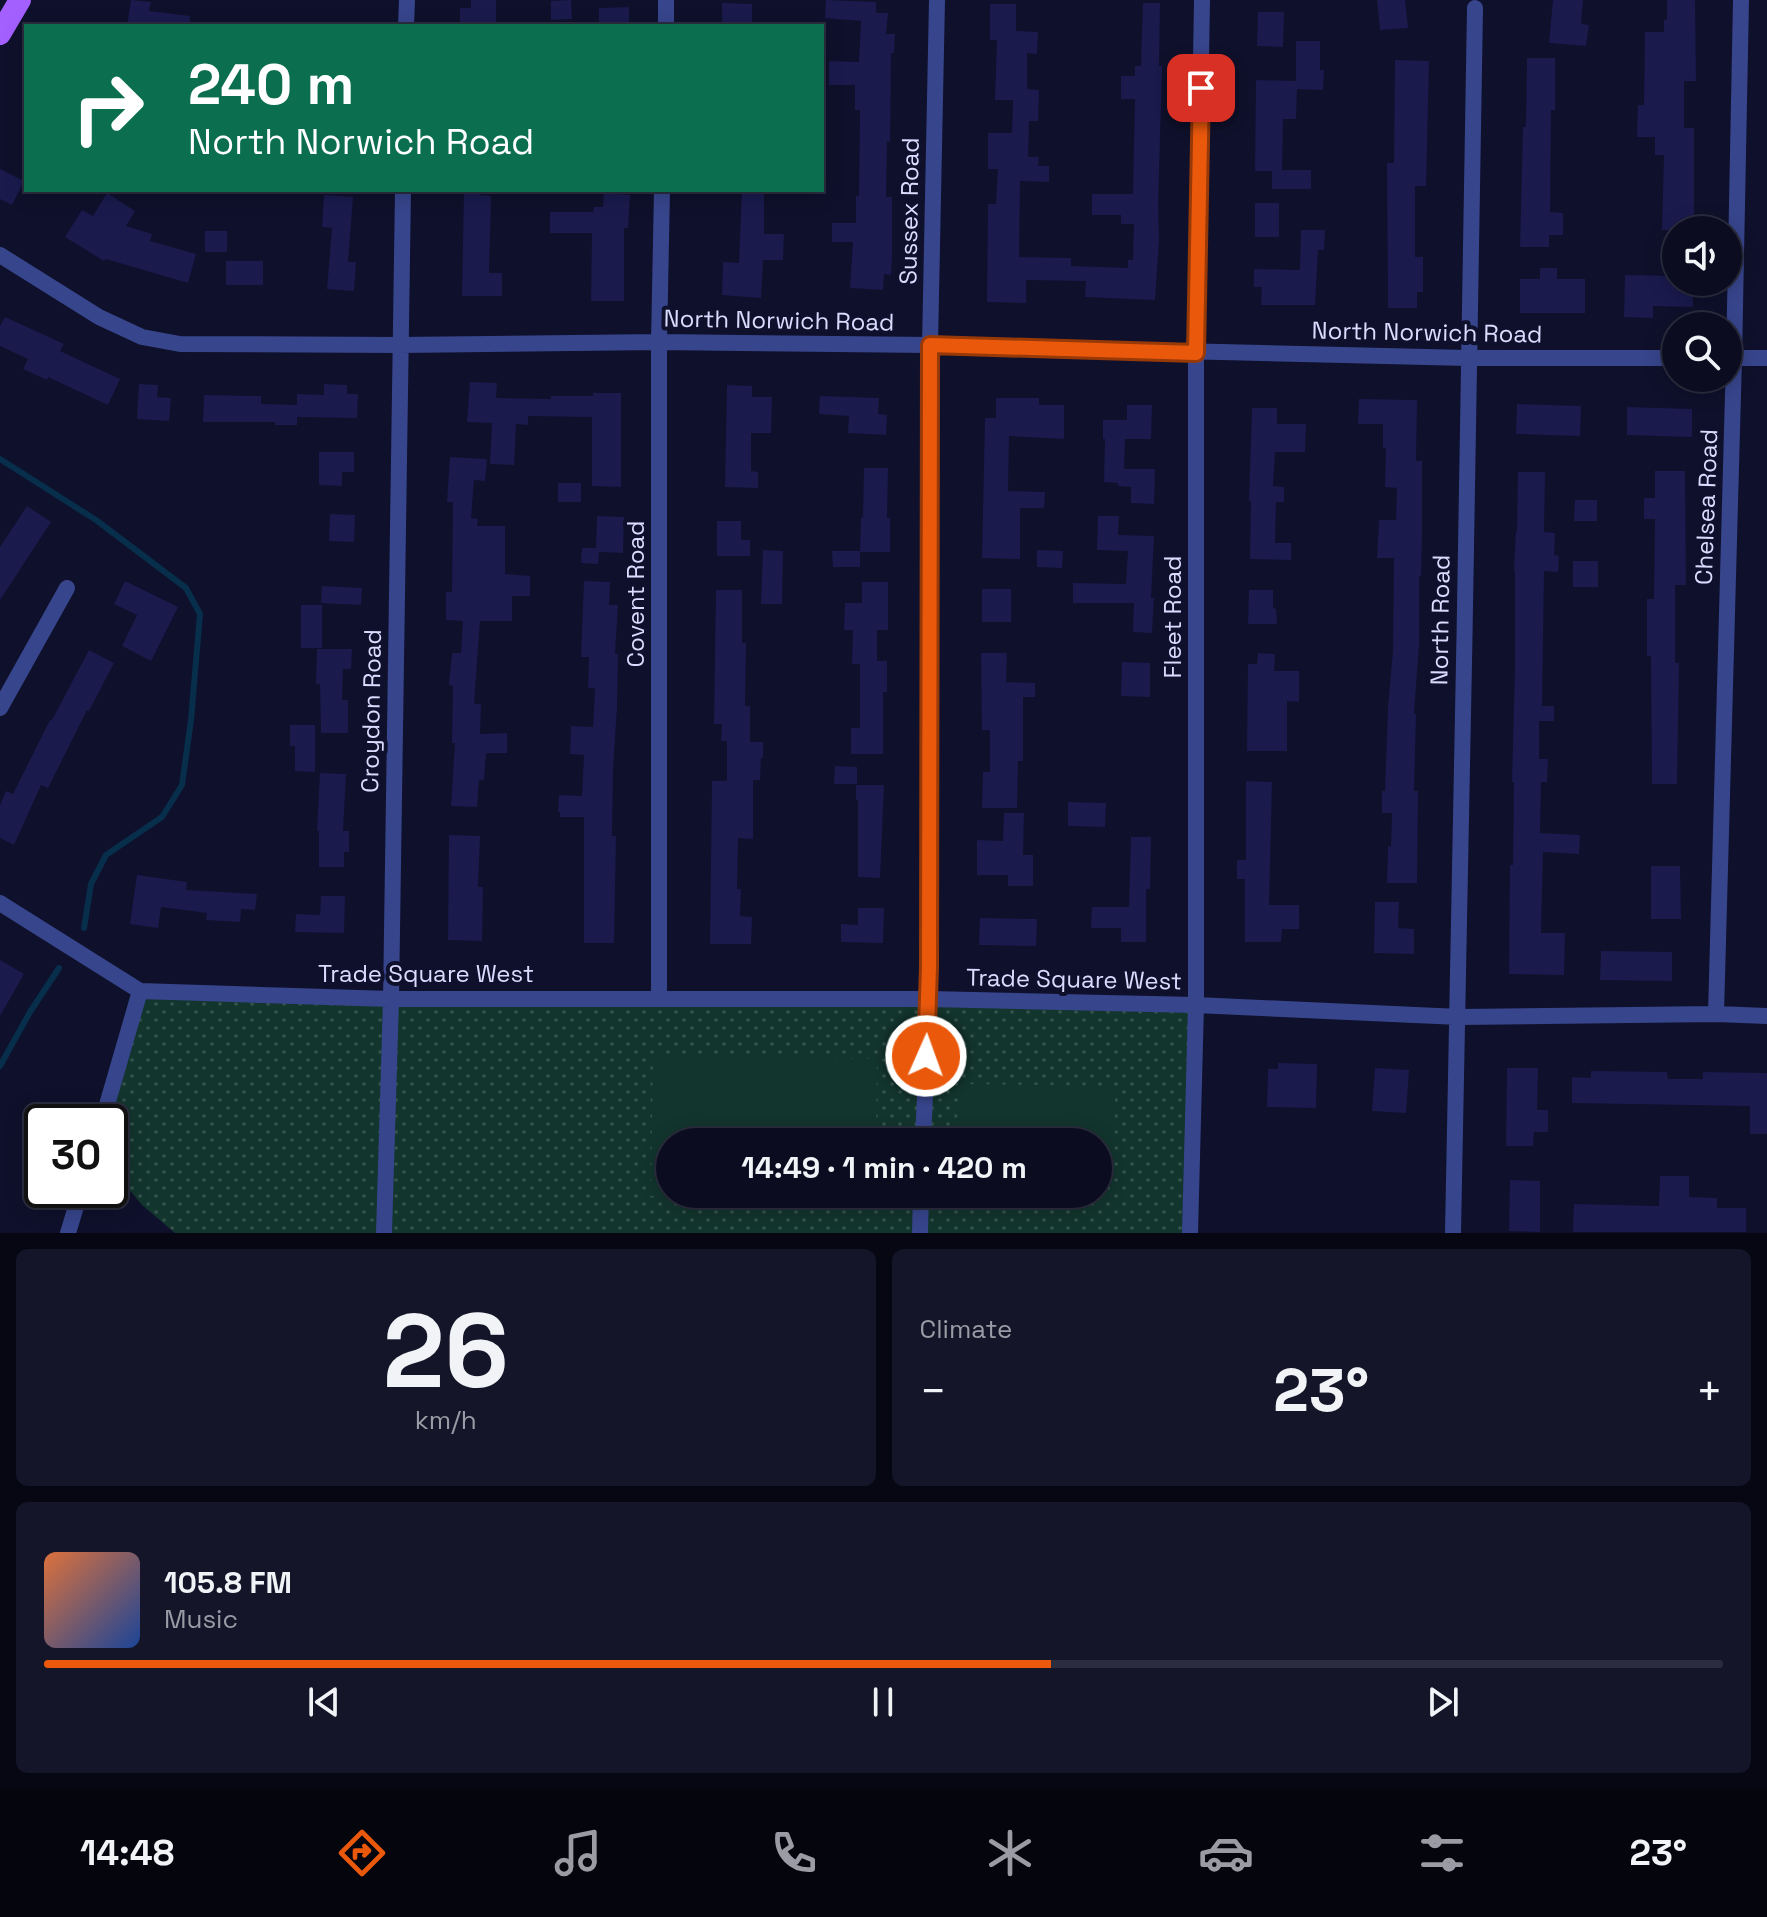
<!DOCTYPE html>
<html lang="en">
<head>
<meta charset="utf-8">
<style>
  :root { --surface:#0b0c20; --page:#141529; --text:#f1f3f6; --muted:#9a9ba5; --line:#2b2c3e; --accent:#ea580c }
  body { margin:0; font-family:"Space Grotesk",sans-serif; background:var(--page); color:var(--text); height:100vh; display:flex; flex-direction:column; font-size:30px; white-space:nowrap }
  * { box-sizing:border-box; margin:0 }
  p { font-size:26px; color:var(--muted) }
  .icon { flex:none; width:44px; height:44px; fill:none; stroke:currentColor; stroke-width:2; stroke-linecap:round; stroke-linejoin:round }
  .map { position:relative; height:1233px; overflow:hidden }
  .panel { display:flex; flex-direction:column; gap:16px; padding:16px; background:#060712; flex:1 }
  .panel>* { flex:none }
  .hud { position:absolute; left:24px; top:24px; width:800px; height:168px; border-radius:0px; box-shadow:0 4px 20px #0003,0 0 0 2px var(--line); background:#0b6e4f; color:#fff; overflow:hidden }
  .buttons { position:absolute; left:1662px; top:216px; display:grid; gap:16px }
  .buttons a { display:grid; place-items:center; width:80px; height:80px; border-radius:50%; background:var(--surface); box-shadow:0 4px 20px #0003,0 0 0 2px var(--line); font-size:40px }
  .speed { position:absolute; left:24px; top:1104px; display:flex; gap:16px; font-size:40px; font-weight:700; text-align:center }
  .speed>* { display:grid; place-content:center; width:104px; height:104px; border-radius:50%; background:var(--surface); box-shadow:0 4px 20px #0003,0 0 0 2px var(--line); line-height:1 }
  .speed .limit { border:4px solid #111; border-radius:12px; background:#fff; color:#111 }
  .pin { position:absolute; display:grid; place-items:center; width:68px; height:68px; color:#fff; margin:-34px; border-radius:16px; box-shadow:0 4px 12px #0006 }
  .me { position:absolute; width:88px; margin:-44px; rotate:2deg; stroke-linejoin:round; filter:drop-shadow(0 0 6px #0008) }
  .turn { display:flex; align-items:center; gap:28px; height:168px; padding:0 32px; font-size:36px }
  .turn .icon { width:104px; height:104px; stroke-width:2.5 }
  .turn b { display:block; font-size:56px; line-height:68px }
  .big { font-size:60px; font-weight:700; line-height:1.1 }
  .panel .widget { flex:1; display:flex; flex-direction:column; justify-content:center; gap:12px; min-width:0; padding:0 28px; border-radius:12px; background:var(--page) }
  .panel .dial { align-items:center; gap:0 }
  .dial b { font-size:104px; line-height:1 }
  .song { display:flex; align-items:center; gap:24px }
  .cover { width:96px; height:96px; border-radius:12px; background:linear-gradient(135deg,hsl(20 70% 55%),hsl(220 70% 35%)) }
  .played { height:8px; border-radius:4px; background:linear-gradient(90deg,var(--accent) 60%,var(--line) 60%) }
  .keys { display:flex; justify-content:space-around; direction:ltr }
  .heat { display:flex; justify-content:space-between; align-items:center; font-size:44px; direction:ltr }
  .panel .tiles { flex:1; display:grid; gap:16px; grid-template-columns:1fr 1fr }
  .widget:last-child { grid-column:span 2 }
  .trip { position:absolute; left:656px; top:1128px; width:456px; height:80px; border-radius:40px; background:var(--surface); box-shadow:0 4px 20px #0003,0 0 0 2px var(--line); font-weight:700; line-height:80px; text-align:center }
  .menu { display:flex; height:128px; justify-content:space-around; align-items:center; background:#04050d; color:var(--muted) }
  .menu .icon { width:56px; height:56px }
  .menu .current { color:var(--accent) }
  .menu b { font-size:36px; color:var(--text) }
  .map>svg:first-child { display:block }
  .park { fill:url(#park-dots); fill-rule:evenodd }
  .pitch { fill:#12352d }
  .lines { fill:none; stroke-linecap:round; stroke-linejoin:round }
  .stream { stroke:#072e4b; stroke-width:6 }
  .building { fill:#1a1a4d }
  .minor { stroke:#37458c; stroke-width:16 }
  .primary { stroke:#a360ff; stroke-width:22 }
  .route-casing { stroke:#983908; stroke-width:20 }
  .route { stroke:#ea580c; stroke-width:14 }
  .labels { text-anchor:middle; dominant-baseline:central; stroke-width:8; stroke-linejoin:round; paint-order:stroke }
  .street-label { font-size:24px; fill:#d9dcff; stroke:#0f102b }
</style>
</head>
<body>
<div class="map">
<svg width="1767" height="1233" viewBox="0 0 1767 1233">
  <defs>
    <pattern id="park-dots" width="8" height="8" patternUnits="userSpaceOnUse" patternTransform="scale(2)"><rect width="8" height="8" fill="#12352d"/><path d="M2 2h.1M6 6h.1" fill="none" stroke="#34524c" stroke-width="1.8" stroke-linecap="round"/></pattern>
  </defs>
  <rect width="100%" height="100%" fill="#0f102b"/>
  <path class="park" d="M140 991 1196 1005 1190 1233H175L142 1205 110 1167V1122ZM670 1142H1098V1194H670Z"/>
  <path class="pitch" d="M653 1056 877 1059 876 1142H670V1194H875V1199L651 1196Z
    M958 1084 1115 1086 1114 1183H1098V1142H957Z"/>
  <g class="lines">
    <path class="stream" d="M0 459 96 520 186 588 200 614 191 720 182 785 162 817 106 855 91 884 84 928
      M0 1066 30 1012 59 968"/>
  </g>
  <path class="building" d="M131 0 151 2 149 11 190 16V26H127Z
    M471 0H496V26H460V8H471Z
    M571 0 572 19 551 20V1Z
    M826 0 876 2V13H888L886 34H895L894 53H891L890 142 887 141 886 197H892V256L891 275 884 274 883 290 850 288 853 242H832V223H856V196H859L860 110H855V85H829V61L859 62 861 21 825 18Z
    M1377 0H1405L1408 28 1380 30Z
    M1553 0H1583L1581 24 1589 25 1586 46 1549 43Z
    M1667 0H1695L1696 81H1684V128H1694V230H1662L1664 155H1655V137H1637L1638 105H1644L1645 32H1664V20H1667Z
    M722 3 752 4V26H722Z
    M1143 3H1160L1159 66H1162L1158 207 1159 240 1155 300 1085 297 1086 281 1026 280V303L987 302 988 204H996L998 169H988V133H1012L1013 100H995L997 40H990V4H1016V31L1038 32 1037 54 1027 53V89L1039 90 1038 121H1029L1028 157H1039L1038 166H1049V182L1020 181 1019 257 1071 258V266L1128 268V260H1133L1134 224H1121V215H1092V194H1133L1135 99H1121V76H1135V66H1141Z
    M629 7V26H599V8Z
    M1258 12H1284L1283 47 1257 46Z
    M1296 41H1320V70H1324L1323 90 1297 89 1296 119H1283L1282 170H1311V189H1272V171H1255L1256 80 1296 81Z
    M1527 58H1555V110H1551L1550 212 1563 213V235H1549V247H1520L1523 127H1526Z
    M1395 60 1429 61 1426 186H1415V257H1423V292H1417V308H1388L1387 163H1394Z
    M0 169 24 181 12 205 0 199Z
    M464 190H480L479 195 491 196 489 273H502V296H462Z
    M742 190H764V234H784L783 260H763L761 298 722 295 723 262 739 263Z
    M107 193 135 211 126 226 152 234 150 241 196 254 188 283 106 259 104 261 65 237 82 210 93 216Z
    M604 193 630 195 628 228H624V301H591L592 233H550V212H593L594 207H603Z
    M324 195 353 197 348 262H356L354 291 327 289 332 228 322 227Z
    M1255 203H1279V237H1255Z
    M1301 230H1325L1324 250H1318L1315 305H1261L1262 287H1254V269L1300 270Z
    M205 231H227V252H205Z
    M226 261H263V285H226Z
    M1540 268H1557V279H1585V313H1520V279H1540Z
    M1625 275 1676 276V282H1693V307L1653 306V318L1624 317Z
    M5 317 64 344 60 351 120 379 108 405 48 377 47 380 23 369 28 359 0 346V326Z
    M470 382 497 383 496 398 551 399V396H593V393H621V487L592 486V417L528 416V425L516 424 514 465 490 464 492 423 467 422Z
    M139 384 158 385 157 397 171 398 169 421 137 419Z
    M324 384 347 385V394H358L357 418 297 417V425H275V422H203L204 395 261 396V404L297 405V394L324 395Z
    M727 385 752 386V397H772L771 433H751V471L758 472V488L725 487Z
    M820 396 879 398 878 414 887 415 886 435 848 433 849 416 819 414Z
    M996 398H1039V405H1064V439L1009 436 1008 491 1045 492 1044 508H1020V559L982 558 985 418H996Z
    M1359 399 1417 400 1416 461H1422V536L1421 576H1419V645L1414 714H1416L1414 791H1418L1417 883H1387L1388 846 1391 847 1392 813H1382V791H1385L1388 707 1393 651 1394 558H1377L1379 520H1396L1397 488 1385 487 1386 448H1383V424H1358Z
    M1517 404 1581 406 1580 436 1516 434Z
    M1127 405H1152L1151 439H1125L1124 469H1155L1154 504 1131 503V487L1118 486V483L1104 482 1105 439H1103V420H1127Z
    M1627 407 1692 409V437L1627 435Z
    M1252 408H1277V424H1306L1305 452H1275L1273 486 1284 487V502H1276L1275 543H1291V560L1250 559 1251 501H1249Z
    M319 452H354V472H342V486L319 485Z
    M450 457 487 459 485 481 474 480 471 518 478 519 477 526H505V574L530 576V596H512V621H480L474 704H481L480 734 507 733V753H486L484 780H479L477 807 451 806 455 743H452L453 686 449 685 452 653H461L463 621 446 620V592H452L453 502H447Z
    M864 468H888L887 518H890V552H860L861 518H863Z
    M1655 471H1685L1686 585H1675V663H1679L1677 784H1652L1651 656H1647V599H1654L1655 519H1644V498H1655Z
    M1518 472H1545L1544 532 1555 533 1554 555 1559 556 1558 572 1544 571 1542 706H1554V721H1539V759H1548L1547 782H1541L1540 833 1580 835 1579 854 1543 852 1541 933H1565L1564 975 1509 974 1510 865H1513L1514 782H1512L1515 667V570H1514L1516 531H1517Z
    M558 483H581V502H558Z
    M1575 500H1597V521H1574Z
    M27 506 51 522 0 600V547Z
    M330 514 355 515 354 542 329 541Z
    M597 516 624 517 623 553 599 552 598 564 581 563 582 548H596Z
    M1098 516H1119L1118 535 1154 536 1151 598H1154L1152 633 1133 632 1134 603H1073V583L1126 584 1128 551 1097 550Z
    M717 521H741V540H750V556H717Z
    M763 550 783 551 782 604H761Z
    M1037 550 1063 551 1062 568 1037 567Z
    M832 551H860V567H833Z
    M1573 561H1598V587H1573Z
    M125 581 178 607 151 661 122 646 137 615 114 604Z
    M584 581 610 582 609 605H618L615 654H618L617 707 613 768 612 836H616L614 943H584V817H560V812H558L559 795 582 796 584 755 570 754 571 726 593 727 595 688H588L589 657H581Z
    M862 582H888V630H877V661H887V692H883V754H851V728H860V664H852L853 630H844L845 603H862Z
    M322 586 362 588 361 605 321 603Z
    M982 589H1011V622H982Z
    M716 590H742V643H746L745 706H750V742H763V758H761L760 780H753V839L738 838 737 889H741L740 916 752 917 751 944H710L712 781H727V741H721L722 724H714Z
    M1249 590H1273V608L1276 609 1277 624H1248Z
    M301 605H322V648H301Z
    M317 649H352L351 669H343L342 700H348V733H321L320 684H316Z
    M89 650 114 663 89 711 87 710 48 788 41 785 14 845 0 838V805L6 791 13 794 50 720H52Z
    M981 653H1007L1006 682 1035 683V697H1023V761H1018L1017 808H982L983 772H990V730H982Z
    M1258 653 1275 654 1274 671H1299V702L1287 701V751H1247L1248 664H1257Z
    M1122 662 1150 663V697L1121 696Z
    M290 725H315V772L295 771V746H290Z
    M835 766 857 767V784H834Z
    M320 773 346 774 343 831H349V852H344V867H319V831L317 830Z
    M1246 781 1272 782 1269 905H1299V929H1282L1281 942H1245V879H1237V860H1246Z
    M856 785H884L880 878 858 877V800H856Z
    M1068 802 1106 803 1105 827 1068 826Z
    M1004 813H1024L1023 855H1033V886H1008V875H977V840L1003 841Z
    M449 835 480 836 478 887H483L482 941 448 940Z
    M1131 837H1151L1150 889H1146V942H1121V928H1091L1092 907H1129Z
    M1651 866H1680L1681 919H1651Z
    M137 875 187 882 186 890 257 894 255 910 241 909 240 922 206 920 207 913 161 907 158 928 130 924Z
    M321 896H345L344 933 295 932 296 914 320 915Z
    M1375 902H1399L1398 928 1414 929V954L1374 953Z
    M858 908H884L883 943 841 942V924L858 925Z
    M980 918 1037 919 1036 946 979 945Z
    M1601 951 1672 952V981L1600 980Z
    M0 960 24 974 0 1016Z
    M1278 1063 1317 1064 1316 1108 1267 1107 1268 1069H1278Z
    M1375 1068 1409 1070 1406 1113 1372 1111Z
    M1507 1068H1538L1537 1110H1548V1132H1534L1533 1146H1506Z
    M1591 1071 1667 1072 1668 1079H1703V1072L1767 1073V1134H1750V1106L1572 1103V1077L1591 1078Z
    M1660 1176H1689V1197L1717 1198V1208H1746V1232H1573L1574 1204 1659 1206Z
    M1510 1180 1540 1181V1232L1509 1231Z"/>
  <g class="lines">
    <path class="minor" d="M406 26 407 0
      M666 26V0
      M0 255 99 317 142 337 180 344 400 345 659 342 930 345 1468 358H1676
      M1728 358H1767
      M0 708 67 588
      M0 903 140 991
      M140 991 391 999H929L1196 1005 1459 1017 1716 1014 1767 1016
      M659 998V342L662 190
      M1716 1014 1734 358 1741 0
      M102 1122 140 991
      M923 1142 929 999 930 345 937 0
      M68 1233 81 1190
      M384 1233 391 999 403 190
      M920 1233 921 1194
      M1190 1233 1196 1005V353L1202 0
      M1453 1233C1464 825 1466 416 1475 8"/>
    <path class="primary" d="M0 34 20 0"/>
  </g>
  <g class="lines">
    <g class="route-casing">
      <path id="route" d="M926 1056 929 968 930 345 1196 353 1201 88"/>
    </g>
    <use href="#route" class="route"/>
  </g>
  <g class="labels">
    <g class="street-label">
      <text transform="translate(909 211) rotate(-89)">Sussex Road</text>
      <text transform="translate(779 320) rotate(1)">North Norwich Road</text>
      <text transform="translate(1427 332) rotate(1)">North Norwich Road</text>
      <text transform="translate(1706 507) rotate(-88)">Chelsea Road</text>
      <text transform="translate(635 594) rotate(-90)">Covent Road</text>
      <text transform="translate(1172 617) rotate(-90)">Fleet Road</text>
      <text transform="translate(1440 620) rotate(-89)">North Road</text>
      <text transform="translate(371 711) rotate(-89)">Croydon Road</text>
      <text x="426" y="973">Trade Square West</text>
      <text transform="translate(1074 979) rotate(1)">Trade Square West</text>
    </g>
  </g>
</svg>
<div class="buttons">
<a><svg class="icon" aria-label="sound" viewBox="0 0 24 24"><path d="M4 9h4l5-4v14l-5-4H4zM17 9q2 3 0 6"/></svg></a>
<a><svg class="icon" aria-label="search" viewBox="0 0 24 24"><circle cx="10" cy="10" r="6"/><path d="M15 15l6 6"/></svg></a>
</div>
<div class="speed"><div class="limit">30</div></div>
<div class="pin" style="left:1201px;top:88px;background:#d93025"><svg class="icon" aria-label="arrive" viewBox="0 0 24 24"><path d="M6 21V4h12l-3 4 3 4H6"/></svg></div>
<svg class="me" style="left:926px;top:1056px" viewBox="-20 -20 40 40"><circle r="17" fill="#ea580c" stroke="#fff" stroke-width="3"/><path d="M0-11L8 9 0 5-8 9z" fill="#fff"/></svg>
<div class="trip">14:49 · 1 min · 420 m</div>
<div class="hud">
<div class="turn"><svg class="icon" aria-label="right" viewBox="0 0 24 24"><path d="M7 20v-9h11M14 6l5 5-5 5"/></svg><div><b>240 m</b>North Norwich Road</div></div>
</div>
</div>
<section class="panel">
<div class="tiles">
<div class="widget dial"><b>26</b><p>km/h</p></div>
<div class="widget"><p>Climate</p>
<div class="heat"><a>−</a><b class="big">23°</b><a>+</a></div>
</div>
<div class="widget">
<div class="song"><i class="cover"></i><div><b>105.8 FM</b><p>Music</p></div></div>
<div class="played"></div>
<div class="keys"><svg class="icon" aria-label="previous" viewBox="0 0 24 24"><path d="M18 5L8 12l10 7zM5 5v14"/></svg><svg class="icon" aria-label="pause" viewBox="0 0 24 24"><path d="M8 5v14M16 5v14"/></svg><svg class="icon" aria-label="next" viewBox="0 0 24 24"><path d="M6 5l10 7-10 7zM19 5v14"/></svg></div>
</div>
</div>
</section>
<nav class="menu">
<b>14:48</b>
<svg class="icon current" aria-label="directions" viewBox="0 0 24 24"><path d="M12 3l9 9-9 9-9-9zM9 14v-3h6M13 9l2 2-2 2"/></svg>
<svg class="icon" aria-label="music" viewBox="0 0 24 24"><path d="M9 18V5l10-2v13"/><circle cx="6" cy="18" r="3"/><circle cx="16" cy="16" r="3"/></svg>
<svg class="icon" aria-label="phone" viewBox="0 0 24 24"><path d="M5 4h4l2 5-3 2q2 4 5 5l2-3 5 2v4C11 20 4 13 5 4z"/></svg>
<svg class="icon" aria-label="climate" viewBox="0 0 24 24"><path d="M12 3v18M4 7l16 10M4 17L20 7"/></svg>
<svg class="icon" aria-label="car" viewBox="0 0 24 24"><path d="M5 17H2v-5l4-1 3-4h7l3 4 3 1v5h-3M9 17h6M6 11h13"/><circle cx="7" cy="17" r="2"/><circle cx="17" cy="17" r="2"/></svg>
<svg class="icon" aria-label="filters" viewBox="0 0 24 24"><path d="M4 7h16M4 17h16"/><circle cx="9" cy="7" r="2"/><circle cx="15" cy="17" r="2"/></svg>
<b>23°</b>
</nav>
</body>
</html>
